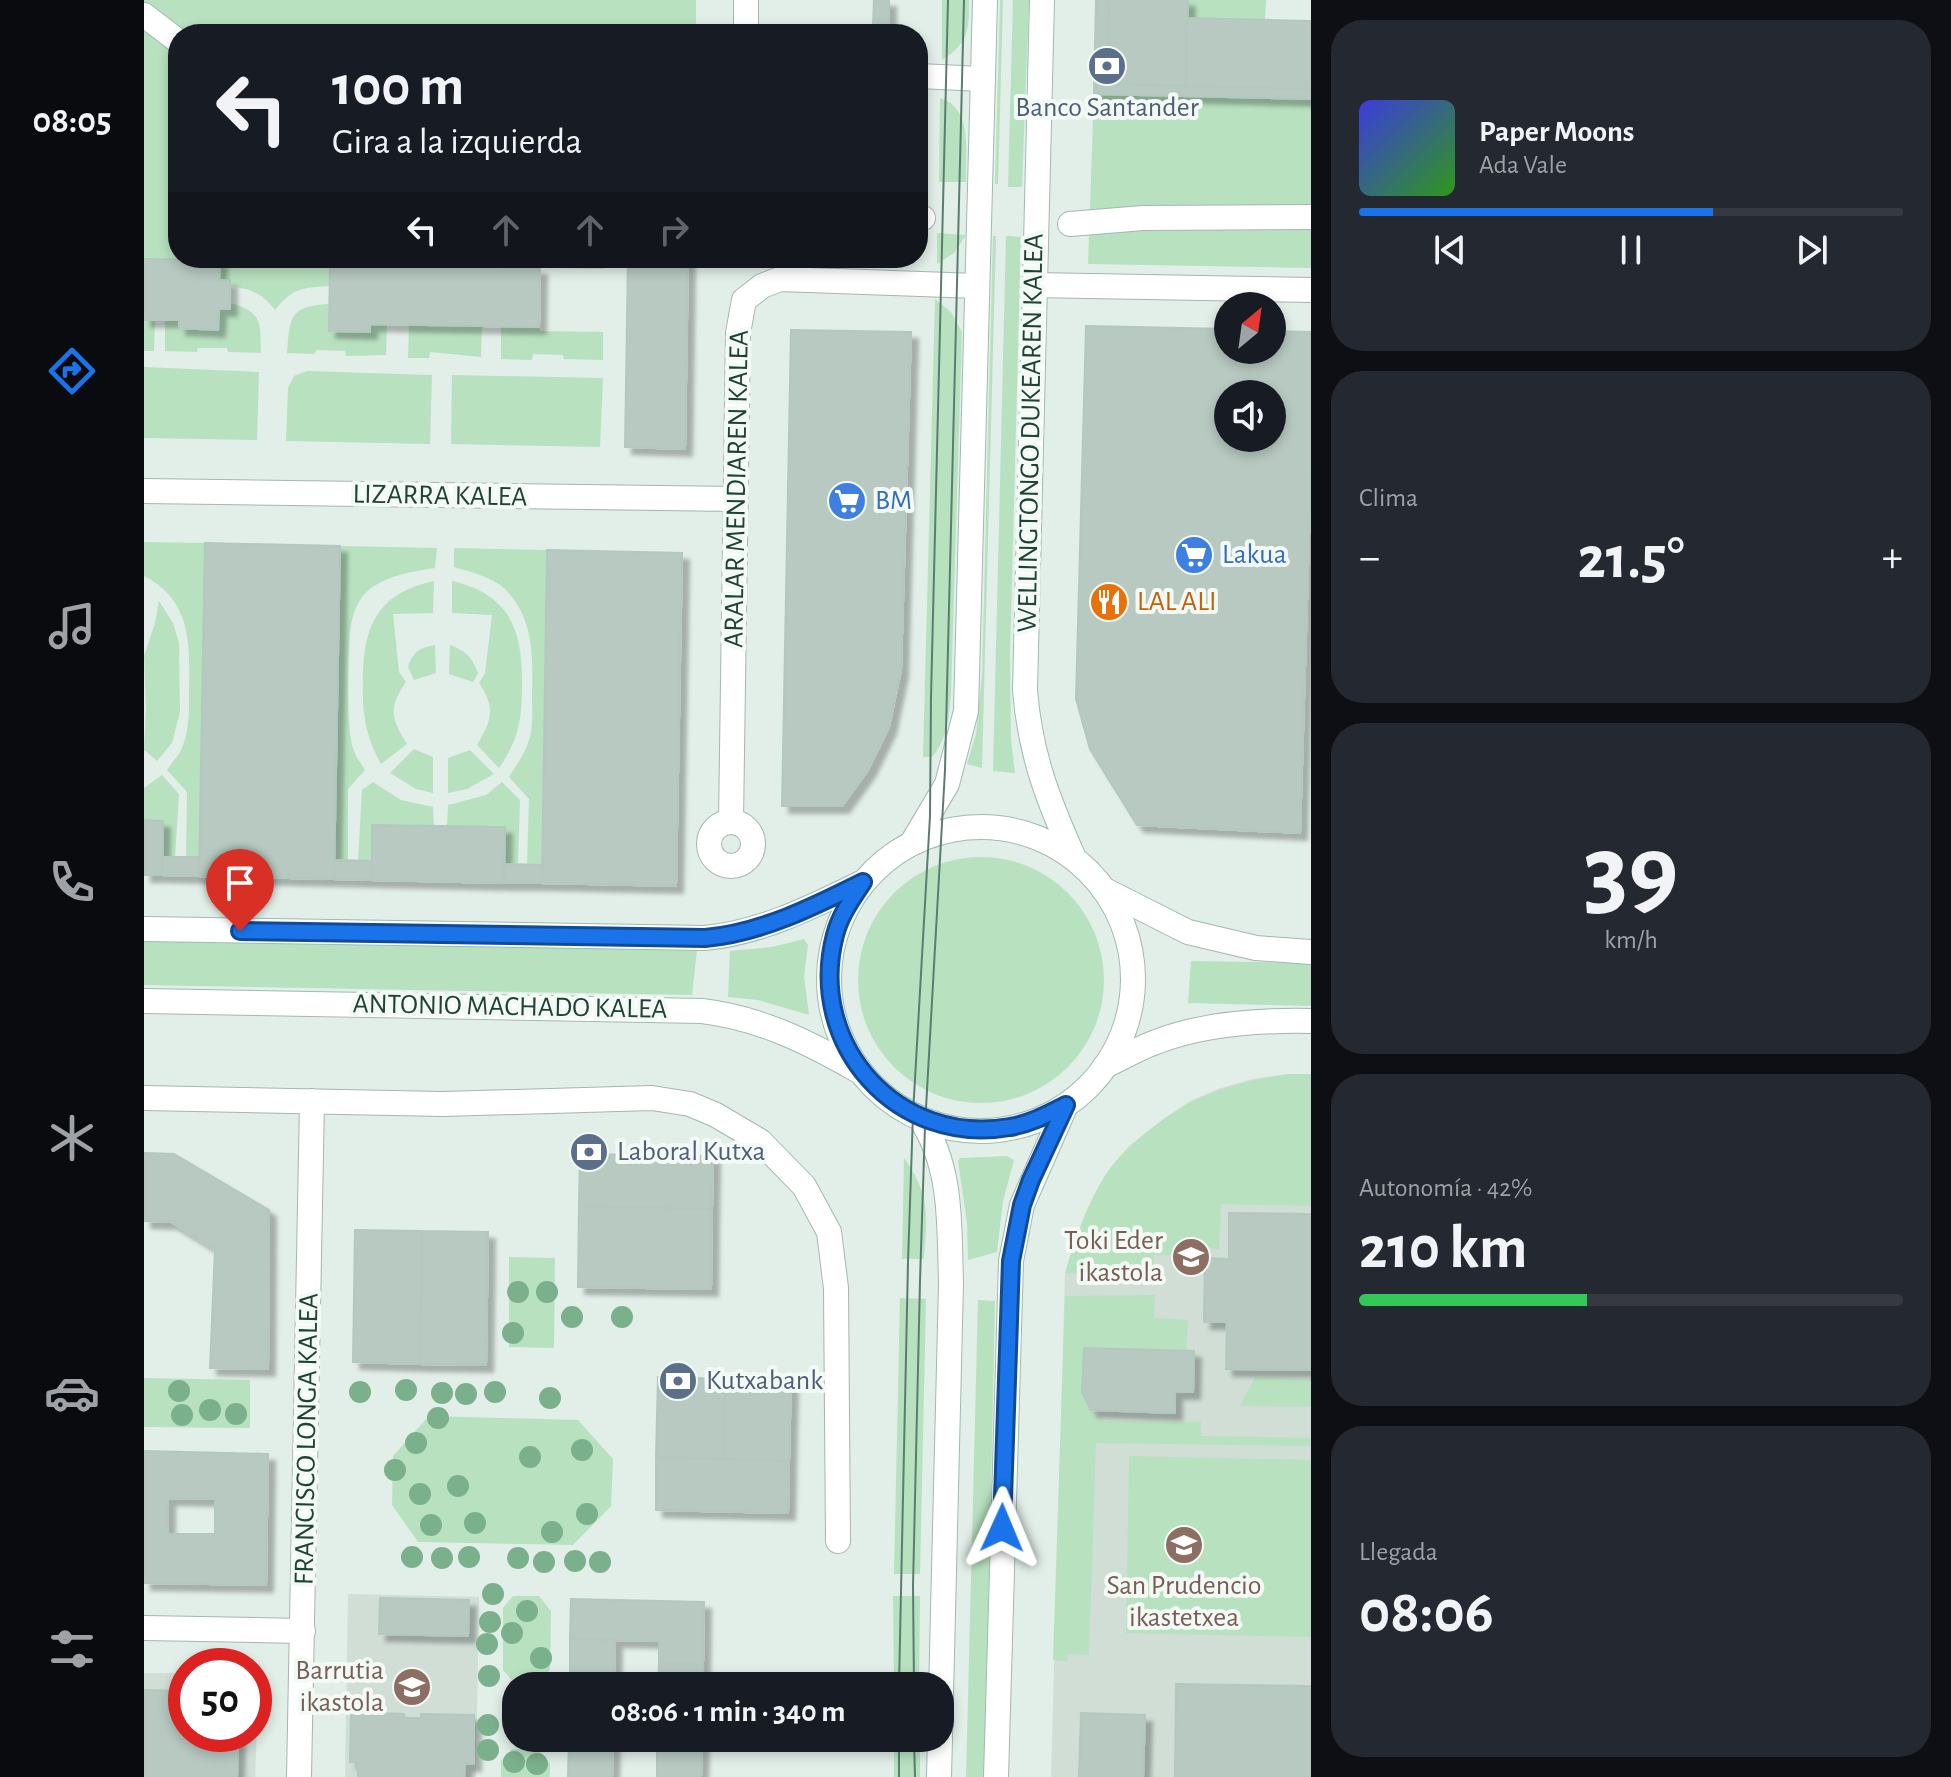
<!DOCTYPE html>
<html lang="es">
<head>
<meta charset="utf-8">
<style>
  :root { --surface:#171b24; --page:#242831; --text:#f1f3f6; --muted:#9ea1a6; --line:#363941; --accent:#1a73e8 }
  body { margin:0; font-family:"Alegreya Sans",sans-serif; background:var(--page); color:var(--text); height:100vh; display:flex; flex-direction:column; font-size:30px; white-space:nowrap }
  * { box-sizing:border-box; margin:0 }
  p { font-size:26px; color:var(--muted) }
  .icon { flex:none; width:44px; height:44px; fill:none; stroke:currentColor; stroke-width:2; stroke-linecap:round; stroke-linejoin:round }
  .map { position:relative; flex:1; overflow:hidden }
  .drawer { display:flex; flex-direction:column; gap:20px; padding:20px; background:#0d0f14; width:640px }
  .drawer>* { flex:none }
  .banner { position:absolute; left:24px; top:24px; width:760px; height:244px; border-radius:32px; box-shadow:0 4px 12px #0003; background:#171b24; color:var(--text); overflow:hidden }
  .needle { width:52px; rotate:29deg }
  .buttons { position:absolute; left:1070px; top:292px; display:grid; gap:16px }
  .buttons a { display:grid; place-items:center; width:72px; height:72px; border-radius:50%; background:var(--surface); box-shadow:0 4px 12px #0003; font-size:40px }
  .speed { position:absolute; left:24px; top:1648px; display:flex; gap:16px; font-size:40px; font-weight:700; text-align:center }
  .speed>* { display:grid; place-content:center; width:104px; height:104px; border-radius:50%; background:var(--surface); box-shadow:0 4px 12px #0003; line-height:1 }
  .speed .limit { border:12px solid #d22; background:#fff; color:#111 }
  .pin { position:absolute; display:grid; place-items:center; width:68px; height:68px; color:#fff; margin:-82px -34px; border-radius:50% 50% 50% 0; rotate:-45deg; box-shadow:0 0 8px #0007 }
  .pin .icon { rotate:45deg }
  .me { position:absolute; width:88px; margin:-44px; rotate:1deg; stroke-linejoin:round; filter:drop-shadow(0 0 6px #0008) }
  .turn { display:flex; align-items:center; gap:28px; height:168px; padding:0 32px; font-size:36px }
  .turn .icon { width:104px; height:104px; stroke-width:2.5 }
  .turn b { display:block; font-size:56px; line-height:68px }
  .lanes { display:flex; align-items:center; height:76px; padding:0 32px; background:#0003; justify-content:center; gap:40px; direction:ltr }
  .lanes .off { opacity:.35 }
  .big { font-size:60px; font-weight:700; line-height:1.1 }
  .drawer .card { flex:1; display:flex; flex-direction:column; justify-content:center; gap:12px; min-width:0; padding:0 28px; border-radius:32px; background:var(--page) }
  .drawer .dial { align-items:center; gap:0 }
  .dial b { font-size:104px; line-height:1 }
  .song { display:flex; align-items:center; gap:24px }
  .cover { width:96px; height:96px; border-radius:12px; background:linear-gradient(135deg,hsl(240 70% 55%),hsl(110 70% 35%)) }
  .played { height:8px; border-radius:4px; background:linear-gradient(90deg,var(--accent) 65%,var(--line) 65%) }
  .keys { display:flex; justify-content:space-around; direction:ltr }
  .heat { display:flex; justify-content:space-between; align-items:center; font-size:44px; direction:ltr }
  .charge { height:12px; border-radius:6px; background:linear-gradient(90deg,#34c759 42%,var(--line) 0) }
  .trip { position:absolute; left:358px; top:1672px; width:452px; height:80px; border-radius:32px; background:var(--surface); box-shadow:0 4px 12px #0003; font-weight:700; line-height:80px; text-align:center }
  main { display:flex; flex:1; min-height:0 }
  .tab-bar { display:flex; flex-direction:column; width:144px; justify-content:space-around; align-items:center; background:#090b0e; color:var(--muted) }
  .tab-bar .icon { width:56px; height:56px }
  .tab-bar .selected { color:var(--accent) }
  .tab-bar b { font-size:36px; color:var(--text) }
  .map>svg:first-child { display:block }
  .built { fill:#d0ded6 }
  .green { fill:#b8e1c0 }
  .building { fill:#b7c9c0; stroke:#b3c8be; stroke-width:2; fill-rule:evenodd; filter:url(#shadow) }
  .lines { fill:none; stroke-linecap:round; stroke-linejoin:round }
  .street-casing { stroke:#a4b7af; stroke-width:26 }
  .secondary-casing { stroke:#9fbbaf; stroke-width:26 }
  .street { stroke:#fff; stroke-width:24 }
  .secondary { stroke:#fff; stroke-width:24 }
  .tram { stroke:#5a7d71; stroke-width:2 }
  .tree { fill:#7ab08c }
  .route-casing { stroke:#114b97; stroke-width:20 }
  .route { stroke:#1a73e8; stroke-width:14 }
  .labels { text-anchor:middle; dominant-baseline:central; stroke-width:8; stroke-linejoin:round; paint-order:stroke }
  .service-label { font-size:28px; fill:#4e5e75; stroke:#f3faf6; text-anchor:start }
  .street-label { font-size:28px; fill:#204135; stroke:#f3faf6 }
  .shop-label { font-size:28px; fill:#366cbe; stroke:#f3faf6; text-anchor:start }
  .food-label { font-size:28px; fill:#c56008; stroke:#f3faf6; text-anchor:start }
  .education-label { font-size:28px; fill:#785e54; stroke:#f3faf6; text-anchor:end }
</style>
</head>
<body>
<main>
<nav class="tab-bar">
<b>08:05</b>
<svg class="icon selected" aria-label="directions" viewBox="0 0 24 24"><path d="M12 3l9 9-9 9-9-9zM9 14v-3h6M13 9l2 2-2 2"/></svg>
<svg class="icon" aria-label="music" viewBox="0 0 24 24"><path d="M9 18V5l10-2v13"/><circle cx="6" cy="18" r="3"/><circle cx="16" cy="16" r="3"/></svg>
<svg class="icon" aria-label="phone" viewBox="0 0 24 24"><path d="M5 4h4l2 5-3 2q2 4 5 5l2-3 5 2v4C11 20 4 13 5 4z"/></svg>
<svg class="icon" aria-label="climate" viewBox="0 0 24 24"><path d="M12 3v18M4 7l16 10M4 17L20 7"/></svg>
<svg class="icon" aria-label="car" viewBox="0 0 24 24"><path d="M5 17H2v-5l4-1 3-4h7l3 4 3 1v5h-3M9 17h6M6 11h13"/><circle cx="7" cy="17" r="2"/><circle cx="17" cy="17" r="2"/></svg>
<svg class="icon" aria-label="filters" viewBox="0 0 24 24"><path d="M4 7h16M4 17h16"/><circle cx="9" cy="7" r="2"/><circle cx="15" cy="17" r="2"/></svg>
</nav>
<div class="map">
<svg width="1167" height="1777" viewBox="0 0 1167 1777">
  <defs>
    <filter id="shadow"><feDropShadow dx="7" dy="7" stdDeviation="2" flood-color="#0004"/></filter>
  </defs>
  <rect width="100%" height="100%" fill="#e2eee8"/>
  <path class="built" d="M1145 1074H1167V1777H907L921 1273 931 1240 961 1175 985 1146 1016 1122 1046 1101 1074 1089 1108 1079Z
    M204 1594 335 1597 332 1777H201Z
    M0 1673H42V1734H110V1674H115L111 1777H0Z"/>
  <path class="green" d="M0 0H552V34H34V258H461L460 269 186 263 185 286C157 288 149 288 131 310 118 293 107 289 86 286V280H75V260L0 259Z
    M798 0H825C825 30 825 43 798 60Z
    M856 0H859L854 184H851Z
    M869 0H885L878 187H864Z
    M1044 0H1122L1121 20 1043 18Z
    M950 94 1167 99V268L944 264Z
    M796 98C830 108 821 155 822 182H795Z
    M793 233 822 235 810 253 793 264Z
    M849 236H852L838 768 823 764 832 734 838 674Z
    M862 236 877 237 866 655 867 739 871 773 849 771Z
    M593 258H765V261Z
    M791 299 807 312 818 332 807 694C805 715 803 741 788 757H779Z
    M86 303C119 312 116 322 117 353L84 352 83 348H54L53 352 21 351V320H35V328L74 330 75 309Z
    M185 304V331L225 332 226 324H243L242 355 202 356 201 351 173 350 170 354 143 353C146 317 145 306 185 304Z
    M0 320H11L10 351H0Z
    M265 325 338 326 337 357 286 352 285 358H264Z
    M357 327H395L396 331 459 332V360L420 359 419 355 389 354 388 360 357 359Z
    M0 367 115 372 113 440 0 438Z
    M163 371 288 375 286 444 142 441 144 388 150 376Z
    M308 375 459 378 456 447 307 444Z
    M0 542 61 543 55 857H42L43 792 23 770C27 763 34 757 37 750 46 731 45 709 45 689 46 643 47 600 0 576Z
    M196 546 293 548 291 568C267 572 235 576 218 597 211 607 207 620 206 632 204 655 202 728 209 748 211 756 217 763 221 770L204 789V860H190Z
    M310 548 403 550 398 865 383 864 385 799 365 777C374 763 384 749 387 732 389 720 388 707 388 695 389 657 390 618 361 589 348 577 327 572 310 567Z
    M290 581 289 613 249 614 255 672 262 682C244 708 247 718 263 744L237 764C221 736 218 712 219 681 219 627 233 593 290 581Z
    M308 581C364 594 378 627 378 681 378 717 376 738 355 768L333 745C348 719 352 709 335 683L341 673 348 615 308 613Z
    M15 601 29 623 35 643 36 712 28 743 13 761 0 750 2 709 0 656 11 623Z
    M291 645 292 673 270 680 264 667C269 651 276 648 291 645Z
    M306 645C322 651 328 657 334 673L329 682 305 674Z
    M270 749 289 757V793L272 789 246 773Z
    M326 750 350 774 323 789 304 793V758Z
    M18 775 35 794 31 857H18L19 821 0 820V788Z
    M229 782 257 800 289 807 290 826 228 825V861H214L218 790Z
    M358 782 376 800 374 864H360L361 827 303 826 304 805 342 795Z
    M714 980a123 123 0 1 1 246 0a123 123 0 1 1-246 0Z
    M660 939 664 945 660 976 665 1015 614 1000 584 997 586 951 628 947Z
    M0 941 553 950 548 995 0 985Z
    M1047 961 1167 963V1006L1044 1003Z
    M1145 1074H1167V1206L1077 1204 1075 1249 1048 1248V1256L1010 1255V1276L921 1273C931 1240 942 1205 961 1176 972 1158 988 1144 1004 1131 1048 1095 1089 1082 1145 1074Z
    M863 1156 870 1160 859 1201 853 1252 824 1260 823 1223 814 1161 816 1158Z
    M760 1158C787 1196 783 1216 780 1259H758Z
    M365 1257 411 1258 410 1348 365 1347Z
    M1011 1295 1010 1318 1044 1320 1042 1352 940 1348 938 1392 947 1410 961 1421 1057 1422V1436L1167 1438V1446L952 1443 945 1655 924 1654 923 1661 909 1660 921 1296Z
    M756 1298 782 1299 776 1574H750Z
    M834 1300 851 1301 841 1777H822Z
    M1111 1377 1167 1379V1407L1096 1406Z
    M0 1378 106 1380V1428L0 1427Z
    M285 1416 434 1420 469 1459 467 1506 429 1545 274 1542 248 1505 249 1456Z
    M985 1456 1167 1460V1637L982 1633Z
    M369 1596H395L407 1611 406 1669 394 1686 372 1685 359 1670V1608Z
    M749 1596H776L775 1686H750Z
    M750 1738H776V1777H750Z
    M368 1749H394L406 1764V1777H357V1761Z"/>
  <path class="building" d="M730 0H745V26L729 25Z
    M952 0H965L963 84 1167 89V99L950 94Z
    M965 0H1044L1042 86 963 84Z
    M1043 18 1167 21V89L1042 86Z
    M484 258H544L541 449 481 447Z
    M0 259 76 260 75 280H86V309H75L74 330 35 328V320H0Z
    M186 263 396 268 395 327 226 324V332L185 331Z
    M942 326 1084 329V350H1128V331L1167 332V468L1156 833 993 825 946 749 932 699ZM1084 394H1128V438H1084Z
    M647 330 767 332 757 670 745 727 724 770 698 806H638Z
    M61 543 196 546 190 879 55 876Z
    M403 550 538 553 532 886 398 883Z
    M0 820 19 821 18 875H0Z
    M228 825 361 827 360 883 228 880Z
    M18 857H55V876L18 875Z
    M190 860 228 861V880L190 879Z
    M360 864 398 865V883H360Z
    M0 1153 30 1154 125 1210 124 1369 66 1368 71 1249 27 1222 0 1221Z
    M436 1154 569 1156 568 1209 435 1206Z
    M435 1206 568 1209 567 1289 434 1287Z
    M1085 1213 1167 1214V1370L1082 1369 1083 1322H1060L1061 1258 1085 1259Z
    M211 1230 278 1231 276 1364 209 1362Z
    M278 1231 344 1232 342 1365 276 1364Z
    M940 1348 1050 1351 1049 1392H1031V1413L947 1410 938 1392Z
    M514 1377 581 1379 580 1459 512 1457Z
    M581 1379 647 1380 645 1461 580 1459Z
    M0 1451 124 1454 122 1585 0 1583ZM24 1498 71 1499V1534H24Z
    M512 1457 645 1461 644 1513 512 1510Z
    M236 1598 325 1600 324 1636 235 1634Z
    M427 1599 560 1602 559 1664 515 1663V1641L426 1639Z
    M426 1639 471 1640 470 1686H426Z
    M515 1663 559 1664V1686H514Z
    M1032 1684 1167 1686V1777H1031Z
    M0 1690 42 1691V1734H94L93 1777H0Z
    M207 1712 260 1714V1718H277V1714L330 1715V1764H321L320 1777H214V1762H206Z
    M937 1713 1001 1715 999 1777H935Z
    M425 1738H469L468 1777H424Z
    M513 1738H558L557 1777H513Z"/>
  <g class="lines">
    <g class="street-casing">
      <path id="street" d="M0 15 34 41
        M602 34V0
        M774 76 839 79
        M774 218H779
        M926 224 999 218 1167 217
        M890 285 1167 290
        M0 491 592 499
        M565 844a22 22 0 1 1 44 0a22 22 0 1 1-44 0Z
        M587 822 594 333 600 300 618 286 636 279 833 286
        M959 889 1044 932 1112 948 1167 952
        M961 1066C978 1058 995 1048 1012 1042 1060 1023 1116 1020 1167 1021
        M0 1098 299 1104 508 1098 546 1104 572 1115 616 1141 660 1186 685 1232 692 1288 694 1541
        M0 1628 159 1631
        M155 1777 168 1101"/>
    </g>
    <g class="secondary-casing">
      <path id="secondary" d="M898 0 881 690C886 754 904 800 930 858
        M685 979a152 152 0 1 1 304 0a152 152 0 1 1-304 0Z
        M768 843 803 784 822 711 841 0
        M0 929 561 938C616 933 668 907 717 883
        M0 1001 558 1011C616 1018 664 1042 713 1070
        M776 1118C809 1168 805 1225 807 1283L796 1735
        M795 1777 796 1738
        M852 1777 867 1261 878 1205 922 1105"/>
    </g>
    <use href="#street" class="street"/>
    <use href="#secondary" class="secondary"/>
    <path class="tram" d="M755 1686 764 1262 769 1114 786 816 787 697 804 0
      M770 1686 769 1586 776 1281 781 1126 801 770 820 0
      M770 1738 771 1777
      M755 1777V1738"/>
  </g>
  <g class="tree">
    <circle cx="374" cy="1292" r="11"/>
    <circle cx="403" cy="1292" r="11"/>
    <circle cx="428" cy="1317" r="11"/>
    <circle cx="478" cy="1317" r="11"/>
    <circle cx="369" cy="1333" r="11"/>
    <circle cx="262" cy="1390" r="11"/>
    <circle cx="35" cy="1391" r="11"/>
    <circle cx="216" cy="1392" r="11"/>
    <circle cx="351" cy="1392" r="11"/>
    <circle cx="298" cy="1393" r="11"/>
    <circle cx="322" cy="1394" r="11"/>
    <circle cx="406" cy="1398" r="11"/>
    <circle cx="66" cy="1410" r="11"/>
    <circle cx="92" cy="1414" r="11"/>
    <circle cx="38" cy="1415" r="11"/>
    <circle cx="294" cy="1418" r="11"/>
    <circle cx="272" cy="1443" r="11"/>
    <circle cx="438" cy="1450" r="11"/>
    <circle cx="386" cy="1457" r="11"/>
    <circle cx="251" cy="1470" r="11"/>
    <circle cx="314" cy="1486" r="11"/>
    <circle cx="276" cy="1494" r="11"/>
    <circle cx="443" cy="1514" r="11"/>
    <circle cx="331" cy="1523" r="11"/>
    <circle cx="287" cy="1525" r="11"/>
    <circle cx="408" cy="1532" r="11"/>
    <circle cx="268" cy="1557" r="11"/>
    <circle cx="325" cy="1557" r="11"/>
    <circle cx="298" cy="1558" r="11"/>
    <circle cx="374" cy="1558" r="11"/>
    <circle cx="431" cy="1561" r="11"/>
    <circle cx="400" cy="1562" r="11"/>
    <circle cx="456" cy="1562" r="11"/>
    <circle cx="349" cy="1594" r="11"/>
    <circle cx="383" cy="1611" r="11"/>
    <circle cx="346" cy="1622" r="11"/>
    <circle cx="368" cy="1633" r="11"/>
    <circle cx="343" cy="1644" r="11"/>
    <circle cx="397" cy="1658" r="11"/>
    <circle cx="345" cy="1676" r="11"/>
    <circle cx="344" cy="1725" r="11"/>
    <circle cx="344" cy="1750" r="11"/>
    <circle cx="370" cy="1762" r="11"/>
    <circle cx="393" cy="1764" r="11"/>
  </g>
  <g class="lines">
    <g class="route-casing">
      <path id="route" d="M96 931 561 938C617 933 669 907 719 882 708 899 696 915 691 935 662 1045 754 1147 866 1127 886 1124 904 1114 922 1105L887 1180 878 1205 867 1261 858 1528"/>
    </g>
    <use href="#route" class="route"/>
  </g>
  <defs>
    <g id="bank-disc" transform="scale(2)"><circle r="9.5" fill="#5c6f8a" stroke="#f3faf6"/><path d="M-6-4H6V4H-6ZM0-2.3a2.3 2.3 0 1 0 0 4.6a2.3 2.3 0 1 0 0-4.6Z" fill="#fff"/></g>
    <g id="supermarket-disc" transform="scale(2)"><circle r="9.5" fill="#3f7fe0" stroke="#f3faf6"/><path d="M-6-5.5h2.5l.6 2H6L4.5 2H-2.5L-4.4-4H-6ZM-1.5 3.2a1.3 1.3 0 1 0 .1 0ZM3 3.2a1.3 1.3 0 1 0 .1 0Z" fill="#fff"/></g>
    <g id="restaurant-disc" transform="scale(2)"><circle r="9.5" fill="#e8710a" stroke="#f3faf6"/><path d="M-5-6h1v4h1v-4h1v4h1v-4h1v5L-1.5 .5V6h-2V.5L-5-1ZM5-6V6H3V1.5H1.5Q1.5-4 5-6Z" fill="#fff"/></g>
    <g id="school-disc" transform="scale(2)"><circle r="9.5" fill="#8d6e63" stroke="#f3faf6"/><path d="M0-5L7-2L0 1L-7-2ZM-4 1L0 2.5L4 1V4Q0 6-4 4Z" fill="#fff"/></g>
  </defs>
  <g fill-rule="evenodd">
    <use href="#bank-disc" x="963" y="66"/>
    <use href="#supermarket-disc" x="703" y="501"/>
    <use href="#supermarket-disc" x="1050" y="555"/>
    <use href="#restaurant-disc" x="965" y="602"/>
    <use href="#bank-disc" x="445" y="1152"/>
    <use href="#school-disc" x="1047" y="1257"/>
    <use href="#bank-disc" x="534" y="1381"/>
    <use href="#school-disc" x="1040" y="1545"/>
    <use href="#school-disc" x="268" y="1687"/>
  </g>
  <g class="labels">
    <g class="service-label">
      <text x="963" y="108" text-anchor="middle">Banco Santander</text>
      <text x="473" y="1152">Laboral Kutxa</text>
      <text x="562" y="1381">Kutxabank</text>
    </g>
    <g class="street-label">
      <text transform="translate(887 433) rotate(-89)">WELLINGTONGO DUKEAREN KALEA</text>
      <text transform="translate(593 489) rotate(-89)">ARALAR MENDIAREN KALEA</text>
      <text transform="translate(296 496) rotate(1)">LIZARRA KALEA</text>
      <text transform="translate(366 1007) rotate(1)">ANTONIO MACHADO KALEA</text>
      <text transform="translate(163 1439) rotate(-89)">FRANCISCO LONGA KALEA</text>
    </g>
    <g class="shop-label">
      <text x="731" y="501">BM</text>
      <text x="1078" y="555">Lakua</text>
    </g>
    <g class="food-label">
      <text x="993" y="602">LAL ALI</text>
    </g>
    <g class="education-label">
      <text x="1019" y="1241">Toki Eder<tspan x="1019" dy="32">ikastola</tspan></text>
      <text x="1040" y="1586" text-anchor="middle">San Prudencio<tspan x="1040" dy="32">ikastetxea</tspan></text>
      <text x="240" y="1671">Barrutia<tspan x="240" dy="32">ikastola</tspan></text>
    </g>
  </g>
</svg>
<div class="buttons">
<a><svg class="needle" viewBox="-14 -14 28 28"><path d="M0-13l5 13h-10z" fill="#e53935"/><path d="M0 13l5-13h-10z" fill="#9ea1a6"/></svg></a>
<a><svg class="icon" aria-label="sound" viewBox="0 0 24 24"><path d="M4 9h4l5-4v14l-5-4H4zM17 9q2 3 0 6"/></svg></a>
</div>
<div class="speed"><div class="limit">50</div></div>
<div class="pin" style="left:96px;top:931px;background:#d93025"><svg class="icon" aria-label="arrive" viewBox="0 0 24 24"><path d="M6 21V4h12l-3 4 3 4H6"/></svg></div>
<svg class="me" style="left:858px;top:1528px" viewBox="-20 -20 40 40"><path d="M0-17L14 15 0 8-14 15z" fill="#1a73e8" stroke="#fff" stroke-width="4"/></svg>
<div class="trip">08:06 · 1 min · 340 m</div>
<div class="banner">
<div class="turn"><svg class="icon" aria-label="left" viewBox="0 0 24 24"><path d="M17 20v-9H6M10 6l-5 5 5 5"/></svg><div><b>100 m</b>Gira a la izquierda</div></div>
<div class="lanes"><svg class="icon" aria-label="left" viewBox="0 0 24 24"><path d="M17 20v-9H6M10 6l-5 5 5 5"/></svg><svg class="icon off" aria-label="ahead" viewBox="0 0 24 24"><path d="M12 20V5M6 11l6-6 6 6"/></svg><svg class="icon off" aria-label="ahead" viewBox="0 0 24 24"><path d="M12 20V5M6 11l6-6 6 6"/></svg><svg class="icon off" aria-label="right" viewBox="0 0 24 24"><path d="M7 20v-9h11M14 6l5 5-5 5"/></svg></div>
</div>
</div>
<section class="drawer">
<div class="card">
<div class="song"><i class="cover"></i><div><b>Paper Moons</b><p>Ada Vale</p></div></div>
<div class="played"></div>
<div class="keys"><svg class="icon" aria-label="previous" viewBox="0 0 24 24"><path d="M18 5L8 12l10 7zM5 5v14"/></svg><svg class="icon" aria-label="pause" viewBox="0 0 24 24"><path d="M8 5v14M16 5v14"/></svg><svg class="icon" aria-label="next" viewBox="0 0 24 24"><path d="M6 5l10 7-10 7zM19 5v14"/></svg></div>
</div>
<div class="card"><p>Clima</p>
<div class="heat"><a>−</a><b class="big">21.5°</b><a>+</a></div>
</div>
<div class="card dial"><b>39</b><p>km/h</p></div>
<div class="card"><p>Autonomía · 42%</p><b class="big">210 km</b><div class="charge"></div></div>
<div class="card"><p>Llegada</p><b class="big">08:06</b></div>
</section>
</main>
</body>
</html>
